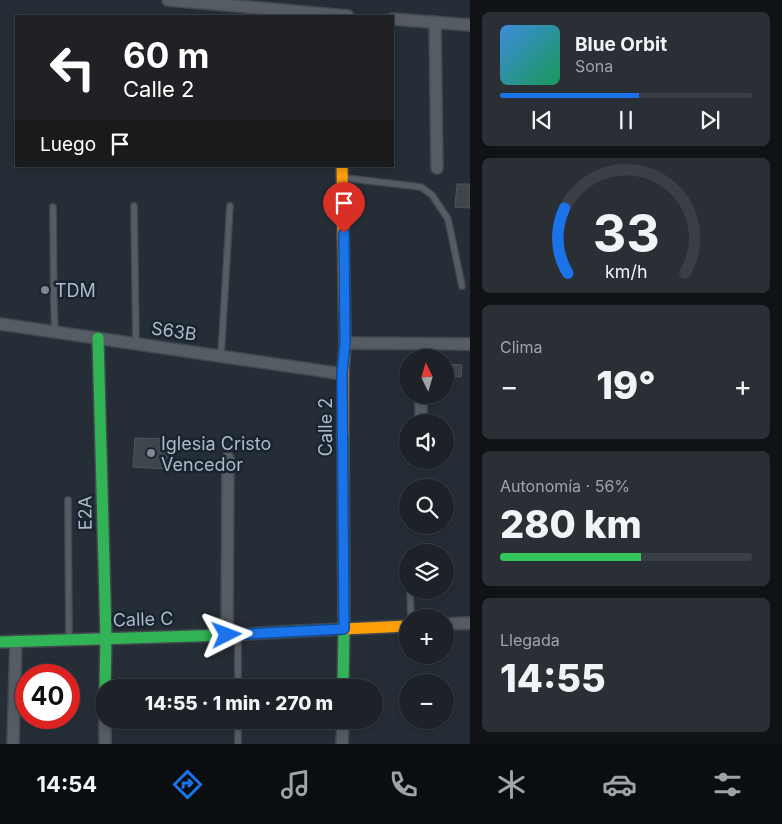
<!DOCTYPE html>
<html lang="es">
<head>
<meta charset="utf-8">
<style>
  :root { --surface:#1c2228; --page:#292f34; --text:#f1f3f6; --muted:#a0a4a8; --line:#3a3f45; --accent:#1a73e8 }
  body { margin:0; font-family:Inter,sans-serif; background:var(--page); color:var(--text); height:100vh; display:flex; flex-direction:column; font-size:19px; white-space:nowrap }
  * { box-sizing:border-box; margin:0 }
  p { font-size:16px; color:var(--muted) }
  .icon { flex:none; width:28px; height:28px; fill:none; stroke:currentColor; stroke-width:2; stroke-linecap:round; stroke-linejoin:round }
  .map { position:relative; flex:1; overflow:hidden }
  .drawer { display:flex; flex-direction:column; gap:12px; padding:12px; background:#0f1316; width:312px }
  .drawer>* { flex:none }
  .hud { position:absolute; left:15px; top:15px; width:379px; height:152px; border-radius:0px; box-shadow:0 2px 8px #0003,0 0 0 1px var(--line); background:#202124; color:#fff; overflow:hidden }
  .needle { width:32px; rotate:355deg }
  .tools { position:absolute; left:399px; top:349px; display:grid; gap:10px }
  .tools a { display:grid; place-items:center; width:55px; height:55px; border-radius:50%; background:var(--surface); box-shadow:0 2px 8px #0003,0 0 0 1px var(--line); font-size:25px }
  .speed { position:absolute; left:15px; top:664px; display:flex; gap:10px; font-size:25px; font-weight:700; text-align:center }
  .speed>* { display:grid; place-content:center; width:65px; height:65px; border-radius:50%; background:var(--surface); box-shadow:0 2px 8px #0003,0 0 0 1px var(--line); line-height:1 }
  .speed .limit { border:8px solid #d22; background:#fff; color:#111 }
  .pin { position:absolute; display:grid; place-items:center; width:42px; height:42px; color:#fff; margin:-51px -21px; border-radius:50% 50% 50% 0; rotate:-45deg; box-shadow:0 0 5px #0007 }
  .pin .icon { rotate:45deg }
  .me { position:absolute; width:55px; margin:-28px; rotate:87deg; stroke-linejoin:round; filter:drop-shadow(0 0 4px #0008) }
  .turn { display:flex; align-items:center; gap:18px; height:105px; padding:0 25px; font-size:22px }
  .turn .icon { width:65px; height:65px; stroke-width:2.5 }
  .turn b { display:block; font-size:35px; line-height:42px }
  .then { display:flex; align-items:center; height:48px; padding:0 25px; background:#0003; gap:10px; font-size:19px }
  .big { font-size:38px; font-weight:800; line-height:1.1 }
  .drawer .widget { flex:1; display:flex; flex-direction:column; justify-content:center; gap:8px; min-width:0; padding:0 18px; border-radius:8px; background:var(--page) }
  .drawer .dial { align-items:center; gap:0 }
  .dial svg { height:130px; overflow:visible; fill:none; stroke:var(--line); stroke-width:7; stroke-linecap:round; text-anchor:middle }
  .dial text { fill:var(--text); stroke:none }
  .song { display:flex; align-items:center; gap:15px }
  .cover { width:60px; height:60px; border-radius:8px; background:linear-gradient(135deg,hsl(210 70% 55%),hsl(150 70% 35%)) }
  .played { height:5px; border-radius:2px; background:linear-gradient(90deg,var(--accent) 55%,var(--line) 55%) }
  .keys { display:flex; justify-content:space-around; direction:ltr }
  .heat { display:flex; justify-content:space-between; align-items:center; font-size:28px; direction:ltr }
  .charge { height:8px; border-radius:4px; background:linear-gradient(90deg,#34c759 56%,var(--line) 0) }
  .trip { position:absolute; left:95px; top:679px; width:288px; height:50px; border-radius:25px; background:var(--surface); box-shadow:0 2px 8px #0003,0 0 0 1px var(--line); font-weight:800; line-height:50px; text-align:center }
  .dock { display:flex; height:80px; justify-content:space-around; align-items:center; background:#0b0e10; color:var(--muted) }
  .dock .icon { width:35px; height:35px }
  .dock .active { color:var(--accent) }
  .dock b { font-size:22px; color:var(--text) }
  main { display:flex; flex:1; min-height:0 }
  .map>svg:first-child { display:block }
  .building { fill:#3e464c; stroke:#4d555e }
  .lines { fill:none; stroke-linecap:round; stroke-linejoin:round }
  .lane-casing { stroke:#42484e; stroke-width:8 }
  .street-casing { stroke:#42484e; stroke-width:14 }
  .fast-casing { stroke:#42484e; stroke-width:14 }
  .slow-casing { stroke:#42484e; stroke-width:14 }
  .lane { stroke:#565c64; stroke-width:5.5 }
  .street { stroke:#565c64; stroke-width:11 }
  .fast { stroke:#30b455; stroke-width:11 }
  .slow { stroke:#ff9f0a; stroke-width:11 }
  .route-casing { stroke:#114b97; stroke-width:12 }
  .route { stroke:#1a73e8; stroke-width:9 }
  .poi-dot { fill:#7e8995; stroke:#192430; stroke-width:2 }
  .labels { text-anchor:middle; dominant-baseline:central; stroke-width:5; stroke-linejoin:round; paint-order:stroke }
  .poi-label { font-size:18px; fill:#aebac8; stroke:#192430; text-anchor:start }
  .street-label { font-size:18px; fill:#aebac8; stroke:#192430 }
</style>
</head>
<body>
<main>
<div class="map">
<svg width="470" height="744" viewBox="0 0 470 744">
  <rect width="100%" height="100%" fill="#252e36"/>
  <path class="building" d="M457 184H470V208L455 207Z
    M449 364 462 365 461 377 448 376Z
    M135 438 168 439 166 469 133 467Z"/>
  <g class="lines">
    <g class="lane-casing">
      <path id="lane" d="M345 178 421 187 432 195 448 219 462 286
        M134 206 136 344
        M53 207 54 307 55 332
        M221 356 230 206
        M68 500 69 639
        M410 590 411 618
        M238 636V688
        M238 744V720"/>
    </g>
    <g class="street-casing">
      <path id="street" d="M168 0 348 16
        M392 19 470 25
        M435 22 437 168
        M0 324 343 374
        M345 343 470 344
        M422 358V344
        M421 422V395
        M445 624 470 623
        M227 635 228 458
        M13 744 16 641
        M105 744V720
        M342 744 343 720"/>
    </g>
    <g class="fast-casing">
      <path id="fast" d="M98 338 106 638 105 688
        M0 642 227 635 301 631
        M343 688 344 629 343 435"/>
    </g>
    <g class="slow-casing">
      <path id="slow" d="M342 166 345 343 343 374V435
        M301 631 408 626"/>
    </g>
    <use href="#lane" class="lane"/>
    <use href="#street" class="street"/>
    <use href="#fast" class="fast"/>
    <use href="#slow" class="slow"/>
  </g>
  <g class="lines">
    <g class="route-casing">
      <path id="route" d="M227 635 344 629 342 374 345 343 344 233"/>
    </g>
    <use href="#route" class="route"/>
  </g>
  <g class="poi-dot">
    <circle cx="45" cy="290" r="5"/>
    <circle cx="151" cy="453" r="5"/>
  </g>
  <g class="labels">
    <g class="poi-label">
      <text x="55" y="290">TDM</text>
      <text x="161" y="443">Iglesia Cristo<tspan x="161" dy="21">Vencedor</tspan></text>
    </g>
    <g class="street-label">
      <text transform="translate(174 331) rotate(8)">S63B</text>
      <text transform="translate(325 427) rotate(-90)">Calle 2</text>
      <text transform="translate(85 513) rotate(-91)">E2A</text>
      <text transform="translate(143 619) rotate(-2)">Calle C</text>
    </g>
  </g>
</svg>
<div class="tools">
<a><svg class="needle" viewBox="-14 -14 28 28"><path d="M0-13l5 13h-10z" fill="#e53935"/><path d="M0 13l5-13h-10z" fill="#a0a4a8"/></svg></a>
<a><svg class="icon" aria-label="sound" viewBox="0 0 24 24"><path d="M4 9h4l5-4v14l-5-4H4zM17 9q2 3 0 6"/></svg></a>
<a><svg class="icon" aria-label="search" viewBox="0 0 24 24"><circle cx="10" cy="10" r="6"/><path d="M15 15l6 6"/></svg></a>
<a><svg class="icon" aria-label="layers" viewBox="0 0 24 24"><path d="M12 4l9 5-9 5-9-5zM3 14l9 5 9-5"/></svg></a>
<a>+</a>
<a>−</a>
</div>
<div class="speed"><div class="limit">40</div></div>
<div class="pin" style="left:344px;top:233px;background:#d93025"><svg class="icon" aria-label="arrive" viewBox="0 0 24 24"><path d="M6 21V4h12l-3 4 3 4H6"/></svg></div>
<svg class="me" style="left:227px;top:635px" viewBox="-20 -20 40 40"><path d="M0-17L14 15 0 8-14 15z" fill="#1a73e8" stroke="#fff" stroke-width="4"/></svg>
<div class="trip">14:55 · 1 min · 270 m</div>
<div class="hud">
<div class="turn"><svg class="icon" aria-label="left" viewBox="0 0 24 24"><path d="M17 20v-9H6M10 6l-5 5 5 5"/></svg><div><b>60 m</b>Calle 2</div></div>
<div class="then">Luego<svg class="icon" aria-label="arrive" viewBox="0 0 24 24"><path d="M6 21V4h12l-3 4 3 4H6"/></svg></div>
</div>
</div>
<section class="drawer">
<div class="widget">
<div class="song"><i class="cover"></i><div><b>Blue Orbit</b><p>Sona</p></div></div>
<div class="played"></div>
<div class="keys"><svg class="icon" aria-label="previous" viewBox="0 0 24 24"><path d="M18 5L8 12l10 7zM5 5v14"/></svg><svg class="icon" aria-label="pause" viewBox="0 0 24 24"><path d="M8 5v14M16 5v14"/></svg><svg class="icon" aria-label="next" viewBox="0 0 24 24"><path d="M6 5l10 7-10 7zM19 5v14"/></svg></div>
</div>
<div class="widget dial"><svg viewBox="0 0 100 80">
<path d="M14 69A42 42 0 1 1 86 69"/>
<path d="M14 69A42 42 0 0 1 12 29" stroke="#1a73e8"/>
<text x="50" y="56" font-size="32" font-weight="700">33</text>
<text x="50" y="72" font-size="11">km/h</text>
</svg></div>
<div class="widget"><p>Clima</p>
<div class="heat"><a>−</a><b class="big">19°</b><a>+</a></div>
</div>
<div class="widget"><p>Autonomía · 56%</p><b class="big">280 km</b><div class="charge"></div></div>
<div class="widget"><p>Llegada</p><b class="big">14:55</b></div>
</section>
</main>
<nav class="dock">
<b>14:54</b>
<svg class="icon active" aria-label="directions" viewBox="0 0 24 24"><path d="M12 3l9 9-9 9-9-9zM9 14v-3h6M13 9l2 2-2 2"/></svg>
<svg class="icon" aria-label="music" viewBox="0 0 24 24"><path d="M9 18V5l10-2v13"/><circle cx="6" cy="18" r="3"/><circle cx="16" cy="16" r="3"/></svg>
<svg class="icon" aria-label="phone" viewBox="0 0 24 24"><path d="M5 4h4l2 5-3 2q2 4 5 5l2-3 5 2v4C11 20 4 13 5 4z"/></svg>
<svg class="icon" aria-label="climate" viewBox="0 0 24 24"><path d="M12 3v18M4 7l16 10M4 17L20 7"/></svg>
<svg class="icon" aria-label="car" viewBox="0 0 24 24"><path d="M5 17H2v-5l4-1 3-4h7l3 4 3 1v5h-3M9 17h6M6 11h13"/><circle cx="7" cy="17" r="2"/><circle cx="17" cy="17" r="2"/></svg>
<svg class="icon" aria-label="filters" viewBox="0 0 24 24"><path d="M4 7h16M4 17h16"/><circle cx="9" cy="7" r="2"/><circle cx="15" cy="17" r="2"/></svg>
</nav>
</body>
</html>
